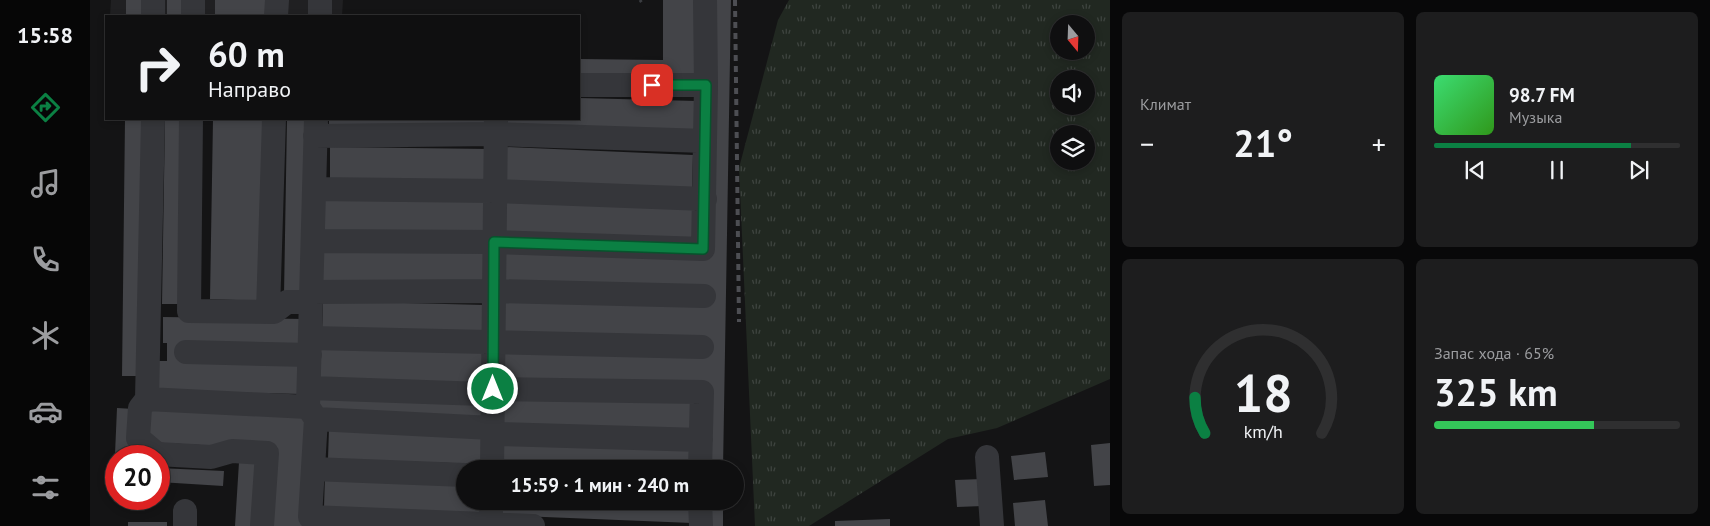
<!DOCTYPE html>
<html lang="ru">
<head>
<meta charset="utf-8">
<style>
  :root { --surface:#0f0f10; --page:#1d1d1e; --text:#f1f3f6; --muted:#9b9c9f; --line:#2f2f30; --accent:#0b8043 }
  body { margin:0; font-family:"PT Sans",sans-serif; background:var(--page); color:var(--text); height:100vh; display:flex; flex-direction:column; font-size:19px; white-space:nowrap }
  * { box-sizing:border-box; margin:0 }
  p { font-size:16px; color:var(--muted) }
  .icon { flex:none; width:28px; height:28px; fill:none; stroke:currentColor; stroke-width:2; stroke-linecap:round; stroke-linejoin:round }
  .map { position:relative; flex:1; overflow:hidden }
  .sheet { display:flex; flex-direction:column; gap:12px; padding:12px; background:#080809; width:600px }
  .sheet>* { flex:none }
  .guide { position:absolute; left:15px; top:15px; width:475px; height:105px; border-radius:0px; box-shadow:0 2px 8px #0003,0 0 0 1px var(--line); background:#0f0f10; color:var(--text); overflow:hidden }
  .needle { width:32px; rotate:161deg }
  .fabs { position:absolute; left:960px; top:15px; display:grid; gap:10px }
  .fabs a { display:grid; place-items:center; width:45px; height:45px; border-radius:50%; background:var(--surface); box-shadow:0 2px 8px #0003,0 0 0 1px var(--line); font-size:25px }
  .speed { position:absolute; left:15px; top:445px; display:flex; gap:10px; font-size:25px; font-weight:700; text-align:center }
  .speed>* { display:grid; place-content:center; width:65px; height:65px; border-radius:50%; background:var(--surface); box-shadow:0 2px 8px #0003,0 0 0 1px var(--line); line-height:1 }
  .speed .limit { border:8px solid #d22; background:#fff; color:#111 }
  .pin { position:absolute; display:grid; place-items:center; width:42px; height:42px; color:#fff; margin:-21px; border-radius:10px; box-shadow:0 2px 8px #0006 }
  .me { position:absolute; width:55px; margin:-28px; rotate:0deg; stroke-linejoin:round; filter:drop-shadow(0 0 4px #0008) }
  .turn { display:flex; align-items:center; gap:18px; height:105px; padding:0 20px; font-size:22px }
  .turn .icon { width:65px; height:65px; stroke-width:2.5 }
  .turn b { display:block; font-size:35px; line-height:42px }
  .big { font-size:38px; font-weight:700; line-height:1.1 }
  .sheet .widget { flex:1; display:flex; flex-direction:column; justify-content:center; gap:8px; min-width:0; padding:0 18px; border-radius:8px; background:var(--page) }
  .sheet .dial { align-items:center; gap:0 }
  .dial svg { height:130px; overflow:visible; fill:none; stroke:var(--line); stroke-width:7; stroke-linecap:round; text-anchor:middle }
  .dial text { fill:var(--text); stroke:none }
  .song { display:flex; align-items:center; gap:15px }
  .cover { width:60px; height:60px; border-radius:8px; background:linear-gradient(135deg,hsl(140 70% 55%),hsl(110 70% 35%)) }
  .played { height:5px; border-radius:2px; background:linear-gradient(90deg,var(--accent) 80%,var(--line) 80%) }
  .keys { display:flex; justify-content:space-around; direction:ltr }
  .heat { display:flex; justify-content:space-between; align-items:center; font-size:28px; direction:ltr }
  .charge { height:8px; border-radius:4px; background:linear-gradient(90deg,#34c759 65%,var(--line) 0) }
  .sheet .tiles { flex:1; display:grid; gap:12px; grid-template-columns:repeat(2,1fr) }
  .trip { position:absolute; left:366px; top:460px; width:288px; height:50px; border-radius:25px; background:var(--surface); box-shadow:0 2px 8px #0003,0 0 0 1px var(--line); font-weight:700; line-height:50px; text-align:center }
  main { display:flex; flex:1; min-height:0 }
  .tabs { display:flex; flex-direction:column; width:90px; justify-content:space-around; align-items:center; background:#060606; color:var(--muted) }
  .tabs .icon { width:35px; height:35px }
  .tabs .current { color:var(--accent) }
  .tabs b { font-size:22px; color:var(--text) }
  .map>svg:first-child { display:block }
  .built { fill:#202022 }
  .grass { fill:url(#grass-tufts); fill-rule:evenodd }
  .building { fill:#434448 }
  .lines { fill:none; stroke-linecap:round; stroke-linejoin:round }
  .path { stroke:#3b3d41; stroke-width:3; stroke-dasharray:2.5 4; stroke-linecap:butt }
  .minor { stroke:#35363a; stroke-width:24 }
  .rail { stroke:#4d4e53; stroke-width:4; stroke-dasharray:6 5; stroke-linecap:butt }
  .route-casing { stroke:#07532c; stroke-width:12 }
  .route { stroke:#0b8043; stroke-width:9 }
</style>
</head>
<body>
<main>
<nav class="tabs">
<b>15:58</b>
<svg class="icon current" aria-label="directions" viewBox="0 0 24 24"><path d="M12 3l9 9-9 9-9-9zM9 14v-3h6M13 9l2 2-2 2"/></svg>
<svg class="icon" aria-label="music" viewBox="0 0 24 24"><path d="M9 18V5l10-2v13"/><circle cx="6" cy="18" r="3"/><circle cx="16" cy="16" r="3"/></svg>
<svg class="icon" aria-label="phone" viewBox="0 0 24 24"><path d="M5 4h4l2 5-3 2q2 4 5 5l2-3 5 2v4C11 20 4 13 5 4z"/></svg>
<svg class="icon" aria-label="climate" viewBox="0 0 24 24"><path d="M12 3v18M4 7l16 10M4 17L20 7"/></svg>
<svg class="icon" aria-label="car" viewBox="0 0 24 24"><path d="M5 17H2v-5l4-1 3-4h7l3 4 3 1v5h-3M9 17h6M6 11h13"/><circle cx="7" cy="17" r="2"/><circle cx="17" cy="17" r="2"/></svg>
<svg class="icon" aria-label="filters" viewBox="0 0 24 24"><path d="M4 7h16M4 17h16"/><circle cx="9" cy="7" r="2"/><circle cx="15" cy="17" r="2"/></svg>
</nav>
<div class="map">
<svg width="1020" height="526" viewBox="0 0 1020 526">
  <defs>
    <pattern id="grass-tufts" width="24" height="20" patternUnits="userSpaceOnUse" patternTransform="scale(1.25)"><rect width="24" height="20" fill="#212821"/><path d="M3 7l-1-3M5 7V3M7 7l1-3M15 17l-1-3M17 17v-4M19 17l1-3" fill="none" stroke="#3e443f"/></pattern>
  </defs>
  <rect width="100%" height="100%" fill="#141415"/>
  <path class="built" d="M21 0H253L252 16H20Z"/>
  <path class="grass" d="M699 0H1020V379L907 428 858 439 719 526H665L649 168 688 20ZM969 24H996V51H969ZM969 79H996V106H969ZM969 134H996V161H969Z"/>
  <path class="building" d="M36 0H54V16H36Z
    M77 0H96V16H77Z
    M125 0H179V16H125Z
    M573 0H606L610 79 489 77V59L573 60Z
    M621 0H641L633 469H614L615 386 410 382 412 253 617 259Z
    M489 98 607 101 606 134 417 130 418 119H489Z
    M35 119H52L50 376H32Z
    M75 119H94L91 304H72Z
    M123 119H176L170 301 120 299Z
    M197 119H217L214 295H194Z
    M239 119H398V127H239Z
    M240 147 400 149V182L240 180Z
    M416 147 603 155 602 189 415 182Z
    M233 198 400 199 399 235 233 234Z
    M414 201 605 206 604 240 413 235Z
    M231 250 399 252 398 284 231 282Z
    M233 301 396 305V336L232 333Z
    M73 317 215 319 213 394 66 391 67 361H77V343H73Z
    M229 346 394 351 393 386 228 381Z
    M229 393 395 400 394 420 228 413Z
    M412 395 604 401 603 432 411 426Z
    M27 408 44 409 43 454H25Z
    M57 409 215 418 218 526H181L184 449 56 442Z
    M239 428 394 433 393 464 238 459Z
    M410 440 606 446 605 469H409Z
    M1020 443V485L1004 486 1001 445Z
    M955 452 958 477 924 480 921 456Z
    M149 462 171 464 167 526H145Z
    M69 468 134 471 133 486 69 482Z
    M235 475 375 481V501H392L391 515 234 507Z
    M892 479 893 506 867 507 865 480Z
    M955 500 958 526H925L923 503Z
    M408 501H603L602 523 408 515Z
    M613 501H633V526H613Z
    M800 519V526H745V521Z
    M38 522H77V526H38Z"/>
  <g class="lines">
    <path class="path" d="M550 0 552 3"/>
    <path class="minor" d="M63 16V0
      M103 16V0
      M186 16 187 0
      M230 16V0
      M489 85H616
      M63 119 57 399 50 408 48 438 67 454 121 457 142 451 177 453 172 526
      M101 119 99 311 184 312 197 302H221
      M226 119 218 407 226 419 220 517 443 526
      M225 136 405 134 615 141
      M224 189 405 191 615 199
      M223 241 404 242 613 249 616 85 615 0
      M221 292 404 291 614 296
      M178 312 184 119
      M221 338 612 347
      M96 352 220 355
      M220 388 393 394 403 389 612 392 610 469
      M57 399 218 407
      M226 419 402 428 409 434 611 440
      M897 457 902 526
      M223 469 375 475
      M402 469 406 119
      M610 501 611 526
      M95 511V526
      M401 525V501"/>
    <path class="rail" d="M645 0 649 322"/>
  </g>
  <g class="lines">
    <g class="route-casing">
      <path id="route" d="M403 389 404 242 613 249 616 85H562"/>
    </g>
    <use href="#route" class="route"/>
  </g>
</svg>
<div class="fabs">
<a><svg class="needle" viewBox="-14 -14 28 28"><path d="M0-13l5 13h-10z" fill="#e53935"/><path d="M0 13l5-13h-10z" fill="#9b9c9f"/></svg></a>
<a><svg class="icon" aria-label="sound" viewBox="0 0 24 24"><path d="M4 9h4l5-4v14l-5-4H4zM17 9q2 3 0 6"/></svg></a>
<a><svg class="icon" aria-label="layers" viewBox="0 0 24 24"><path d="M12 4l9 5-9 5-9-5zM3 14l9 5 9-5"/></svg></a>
</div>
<div class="speed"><div class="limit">20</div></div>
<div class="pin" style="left:562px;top:85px;background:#d93025"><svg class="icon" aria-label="arrive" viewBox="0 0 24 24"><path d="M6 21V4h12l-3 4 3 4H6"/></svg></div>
<svg class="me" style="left:403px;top:389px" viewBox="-20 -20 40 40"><circle r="17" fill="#0b8043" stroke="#fff" stroke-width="3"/><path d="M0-11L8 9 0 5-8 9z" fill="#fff"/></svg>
<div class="trip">15:59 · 1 мин · 240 m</div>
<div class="guide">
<div class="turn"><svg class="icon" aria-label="right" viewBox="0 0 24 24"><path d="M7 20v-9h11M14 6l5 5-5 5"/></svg><div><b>60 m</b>Направо</div></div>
</div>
</div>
<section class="sheet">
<div class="tiles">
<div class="widget"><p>Климат</p>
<div class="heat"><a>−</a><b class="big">21°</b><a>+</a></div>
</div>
<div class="widget">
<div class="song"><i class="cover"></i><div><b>98.7 FM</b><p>Музыка</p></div></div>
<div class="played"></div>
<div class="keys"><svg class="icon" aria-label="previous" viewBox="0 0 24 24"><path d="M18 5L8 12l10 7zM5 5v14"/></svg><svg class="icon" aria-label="pause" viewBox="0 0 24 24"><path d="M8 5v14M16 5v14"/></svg><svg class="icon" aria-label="next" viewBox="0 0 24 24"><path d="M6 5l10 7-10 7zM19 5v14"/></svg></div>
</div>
<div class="widget dial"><svg viewBox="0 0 100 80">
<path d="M14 69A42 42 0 1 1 86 69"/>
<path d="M14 69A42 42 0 0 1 8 47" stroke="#0b8043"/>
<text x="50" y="56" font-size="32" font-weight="700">18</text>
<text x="50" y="72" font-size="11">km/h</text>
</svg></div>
<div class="widget"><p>Запас хода · 65%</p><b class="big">325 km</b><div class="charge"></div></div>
</div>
</section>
</main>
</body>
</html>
